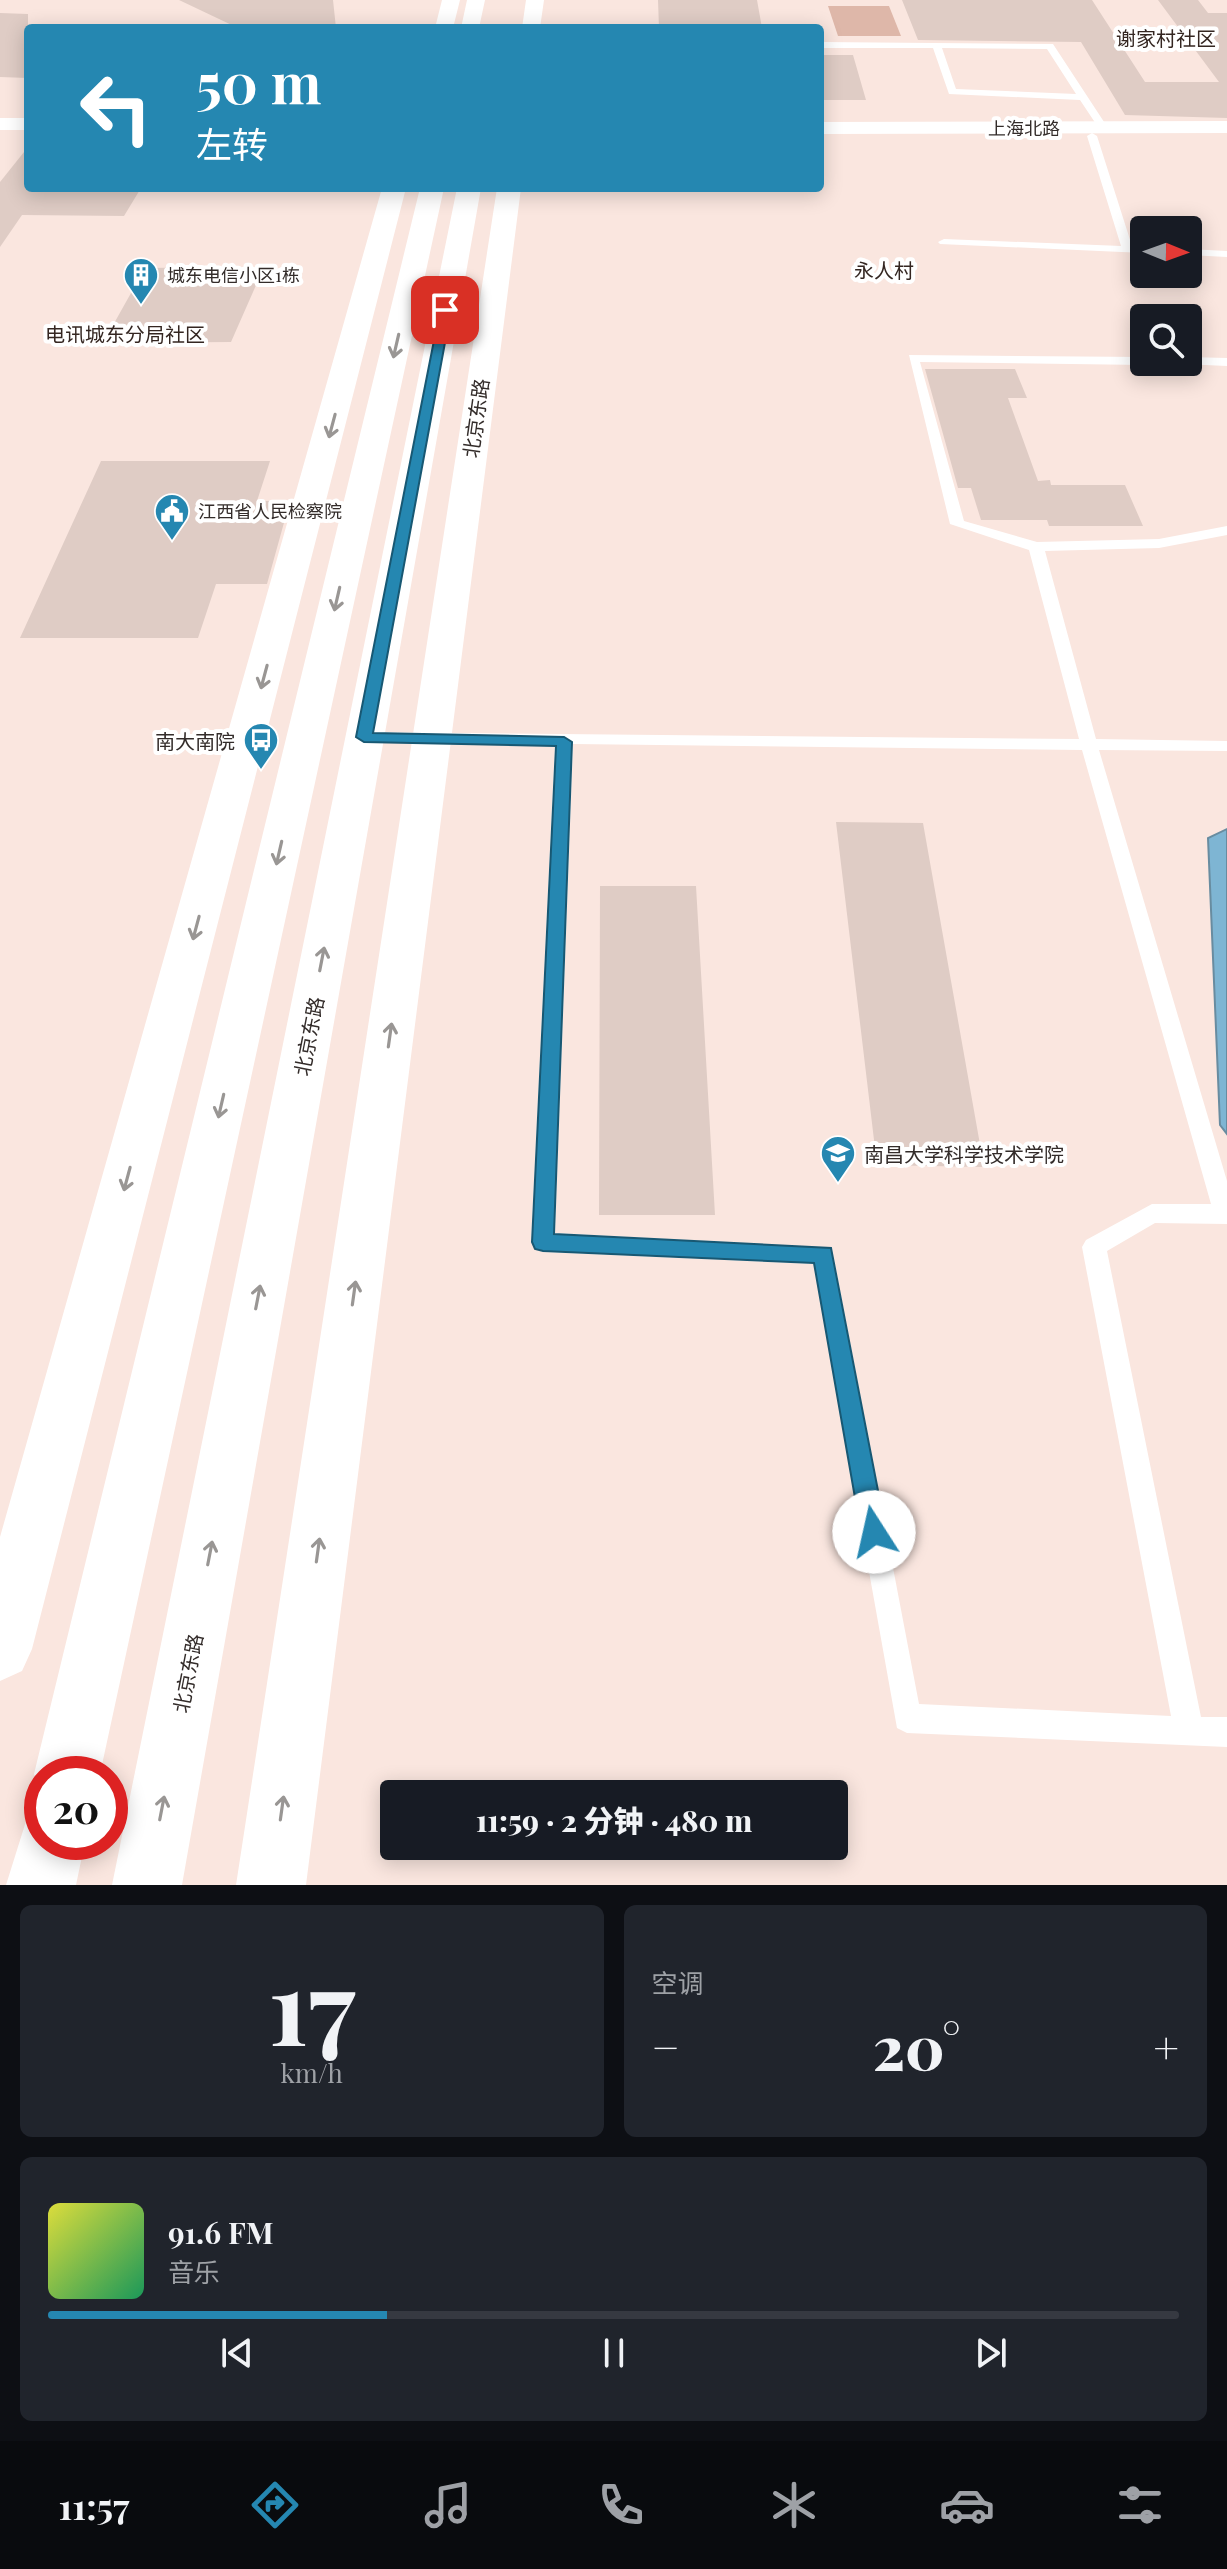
<!DOCTYPE html>
<html lang="zh">
<head>
<meta charset="utf-8">
<style>
  :root { --surface:#171b24; --page:#20242c; --text:#f1f3f6; --muted:#9ea1a6; --line:#363941; --accent:#2587b1 }
  body { margin:0; font-family:"Playfair Display","Noto Sans SC",serif; background:var(--page); color:var(--text); height:100vh; display:flex; flex-direction:column; font-size:30px; white-space:nowrap }
  * { box-sizing:border-box; margin:0 }
  p { font-size:26px; color:var(--muted) }
  .icon { flex:none; width:44px; height:44px; fill:none; stroke:currentColor; stroke-width:2; stroke-linecap:round; stroke-linejoin:round }
  .map { position:relative; height:1885px; overflow:hidden }
  .sheet { display:flex; flex-direction:column; gap:20px; padding:20px; background:#0d0f14; flex:1 }
  .sheet>* { flex:none }
  .guide { position:absolute; left:24px; top:24px; width:800px; height:168px; border-radius:8px; box-shadow:0 4px 20px #0003; background:#2587b1; color:#fff; overflow:hidden }
  .needle { width:52px; rotate:91deg }
  .fabs { position:absolute; left:1130px; top:216px; display:grid; gap:16px }
  .fabs a { display:grid; place-items:center; width:72px; height:72px; border-radius:8px; background:var(--surface); box-shadow:0 4px 20px #0003; font-size:40px }
  .speed { position:absolute; left:24px; top:1756px; display:flex; gap:16px; font-size:40px; font-weight:700; text-align:center }
  .speed>* { display:grid; place-content:center; width:104px; height:104px; border-radius:50%; background:var(--surface); box-shadow:0 4px 20px #0003; line-height:1 }
  .speed .limit { border:12px solid #d22; background:#fff; color:#111 }
  .pin { position:absolute; display:grid; place-items:center; width:68px; height:68px; color:#fff; margin:-34px; border-radius:16px; box-shadow:0 4px 12px #0006 }
  .me { position:absolute; width:88px; margin:-44px; rotate:350deg; stroke-linejoin:round; filter:drop-shadow(0 0 6px #0008) }
  .turn { display:flex; align-items:center; gap:28px; height:168px; padding:0 40px; font-size:36px }
  .turn .icon { width:104px; height:104px; stroke-width:2.5 }
  .turn b { display:block; font-size:56px; line-height:68px }
  .big { font-size:60px; font-weight:800; line-height:1.1 }
  .sheet .widget { flex:1; display:flex; flex-direction:column; justify-content:center; gap:12px; min-width:0; padding:0 28px; border-radius:12px; background:var(--page) }
  .sheet .dial { align-items:center; gap:0 }
  .dial b { font-size:104px; line-height:1 }
  .song { display:flex; align-items:center; gap:24px }
  .cover { width:96px; height:96px; border-radius:12px; background:linear-gradient(135deg,hsl(60 70% 55%),hsl(150 70% 35%)) }
  .played { height:8px; border-radius:4px; background:linear-gradient(90deg,var(--accent) 30%,var(--line) 30%) }
  .keys { display:flex; justify-content:space-around; direction:ltr }
  .heat { display:flex; justify-content:space-between; align-items:center; font-size:44px; direction:ltr }
  .sheet .tiles { flex:1; display:grid; gap:20px; grid-template-columns:1fr 1fr }
  .widget:last-child { grid-column:span 2 }
  .trip { position:absolute; left:380px; top:1780px; width:468px; height:80px; border-radius:8px; background:var(--surface); box-shadow:0 4px 20px #0003; font-weight:800; line-height:80px; text-align:center }
  .dock { display:flex; height:128px; justify-content:space-around; align-items:center; background:#090b0e; color:var(--muted) }
  .dock .icon { width:56px; height:56px }
  .dock .selected { color:var(--accent) }
  .dock b { font-size:36px; color:var(--text) }
  .map>svg:first-child { display:block }
  .green { fill:#deb7a9 }
  .water { fill:#7eb5d3; stroke:#688ca0; stroke-width:2 }
  .building { fill:#dfccc5 }
  .lines { fill:none; stroke-linecap:round; stroke-linejoin:round }
  .lane { fill:#fff; fill-rule:evenodd }
  .secondary { fill:#fff; fill-rule:evenodd }
  .primary { fill:#fff; fill-rule:evenodd }
  .oneway { stroke:#999694 }
  .route { fill:#2587b1; stroke:#185873; stroke-width:2 }
  .labels { text-anchor:middle; dominant-baseline:central; stroke-width:8; stroke-linejoin:round; paint-order:stroke }
  .far-street-label { font-size:18px; fill:#332c2a; stroke:#fff }
  .far-poi-label { font-size:18px; fill:#332c2a; stroke:#fff; text-anchor:start }
  .far-quarter-label { font-size:20px; fill:#342621; stroke:#fff }
  .street-label { font-size:20px; fill:#332c2a; stroke:#fff }
  .poi-label { font-size:20px; fill:#332c2a; stroke:#fff; text-anchor:end }
</style>
</head>
<body>
<div class="map">
<svg width="1227" height="1885" viewBox="0 0 1227 1885">
  <rect width="100%" height="100%" fill="#fae6df"/>
  <path class="green" d="M828 6H889L901 36H838Z"/>
  <path class="water" d="M1227 829V1134L1220 1125 1208 838Z"/>
  <path class="building" d="M179 0H333L336 28H238Z
    M658 0H757L762 28H659Z
    M902 0H1092L1145 82H1219L1158 0H1198L1208 13H1227V118L1125 115 1081 42 918 40Z
    M0 13 28 14V78L0 77Z
    M820 55H853L866 100H820Z
    M28 147V188H141L124 216 22 215 0 247V182Z
    M231 267H264L231 342 103 343 145 268Z
    M925 369H1015L1027 398H1008L1038 481 1050 480 1051 485H1125L1143 526H1049L1047 520H981L971 488H958Z
    M101 461H270L257 501H290L267 584H216L198 638H20Z
    M836 822 923 823 984 1167 877 1165Z
    M600 886H696L715 1215H599Z"/>
  <g class="lines">
    <path class="lane" d="M820 42 1053 44 1108 128 1100 130 1080 100 949 94 933 48H820ZM942 48 1047 49 1076 94 956 89Z
      M1092 133 1097 136 1132 246 1144 247V253L940 244 938 242 944 239 1121 246 1087 136Z
      M1188 249 1227 251V257L1188 255Z
      M909 355 1144 357V362H1150L1144 365 920 362 964 521 1037 542 1159 539 1227 526V535L1159 548 1045 551 1096 739 1227 741V751L1099 750 1227 1181V1224L1155 1223 1107 1251 1201 1717H1227V1747L907 1733 897 1728 814 1264 543 1252 535 1249 531 1242 555 744 364 742 355 737 364 732 1079 739 1029 550 950 524ZM573 744 1082 750 1211 1204H1152L1086 1240 1082 1247 1171 1716 919 1704 832 1248 555 1233Z
      M1188 357 1227 358V366L1183 364 1188 362Z"/>
    <path class="secondary" d="M442 0H460L453 28H435Z
      M526 0H544L540 28H522Z
      M0 118H28V130H0Z
      M1227 121V133L820 134V122Z
      M382 188H406L32 1649 22 1671 0 1681V1537Z
      M497 188H521L306 1885H236Z"/>
    <path class="primary" d="M467 0H485L479 28H461Z
      M420 188H444L100 1774H42V1794L34 1774Z
      M457 188H481L182 1885H112Z
      M42 1811V1842H85L76 1885H6L27 1818Z"/>
  </g>
  <defs><path id="oneway-shaft" d="M-6 0H5M1.5-3L5.5 0L1.5 3" fill="none" stroke-width="1.6" stroke-linecap="round" stroke-linejoin="round" transform="scale(2)"/></defs>
  <g class="oneway">
    <use href="#oneway-shaft" transform="translate(396 346) rotate(103)"/>
    <use href="#oneway-shaft" transform="translate(332 426) rotate(105)"/>
    <use href="#oneway-shaft" transform="translate(337 599) rotate(103)"/>
    <use href="#oneway-shaft" transform="translate(264 677) rotate(105)"/>
    <use href="#oneway-shaft" transform="translate(279 853) rotate(103)"/>
    <use href="#oneway-shaft" transform="translate(196 928) rotate(105)"/>
    <use href="#oneway-shaft" transform="translate(322 959) rotate(-79)"/>
    <use href="#oneway-shaft" transform="translate(390 1035) rotate(-82)"/>
    <use href="#oneway-shaft" transform="translate(221 1106) rotate(103)"/>
    <use href="#oneway-shaft" transform="translate(127 1179) rotate(105)"/>
    <use href="#oneway-shaft" transform="translate(354 1293) rotate(-82)"/>
    <use href="#oneway-shaft" transform="translate(258 1297) rotate(-79)"/>
    <use href="#oneway-shaft" transform="translate(318 1550) rotate(-82)"/>
    <use href="#oneway-shaft" transform="translate(210 1553) rotate(-79)"/>
    <use href="#oneway-shaft" transform="translate(162 1808) rotate(-79)"/>
    <use href="#oneway-shaft" transform="translate(282 1808) rotate(-82)"/>
  </g>
  <path class="route" d="M445 307 451 310 373 733 564 737 572 742 554 1234 831 1248 886 1532 882 1541 874 1544 865 1541 861 1532 814 1263 543 1251 535 1249 532 1242 556 746 364 742 356 737 440 310Z"/>
  <defs>
    <g id="building-pin" transform="scale(1.8)"><path d="M0 17L-7.5 6A9.5 9.5 0 1 1 7.5 6Z" fill="#2587b1" stroke="#fff"/><path d="M-4-6H4V6H1V3H-1V6H-4ZM-2.5-4.3h1.7v1.8h-1.7ZM.8-4.3h1.7v1.8H.8ZM-2.5-1h1.7V.8h-1.7ZM.8-1h1.7V.8H.8Z" fill="#fff"/></g>
    <g id="civic-pin" transform="scale(1.8)"><path d="M0 17L-7.5 6A9.5 9.5 0 1 1 7.5 6Z" fill="#2587b1" stroke="#fff"/><path d="M-.6-6.5H3V-4.5H.6V-3L4-1V1h2V6H-6V1h2V-1L-.6-3ZM-1.2 2.5V6h2.4V2.5Z" fill="#fff"/></g>
    <g id="bus-pin" transform="scale(1.8)"><path d="M0 17L-7.5 6A9.5 9.5 0 1 1 7.5 6Z" fill="#2587b1" stroke="#fff"/><path d="M-5-6H5V4H4V6H2V4H-2V6H-4V4H-5ZM-3.5-4V0h7V-4ZM-3.5 1.2v1.5H-2V1.2ZM2 1.2v1.5H3.5V1.2Z" fill="#fff"/></g>
    <g id="university-pin" transform="scale(1.8)"><path d="M0 17L-7.5 6A9.5 9.5 0 1 1 7.5 6Z" fill="#2587b1" stroke="#fff"/><path d="M0-5L7-2L0 1L-7-2ZM-4 1L0 2.5L4 1V4Q0 6-4 4Z" fill="#fff"/></g>
  </defs>
  <g fill-rule="evenodd">
    <use href="#building-pin" x="141" y="275"/>
    <use href="#civic-pin" x="172" y="511"/>
    <use href="#bus-pin" x="261" y="740"/>
    <use href="#university-pin" x="838" y="1153"/>
  </g>
  <g class="labels">
    <g class="far-street-label">
      <text x="1024" y="128">上海北路</text>
    </g>
    <g class="far-poi-label">
      <text x="167" y="275">城东电信小区1栋</text>
      <text x="198" y="511">江西省人民检察院</text>
    </g>
    <g class="far-quarter-label">
      <text x="1166" y="37">谢家村社区</text>
      <text x="884" y="269">永人村</text>
      <text x="125" y="333">电讯城东分局社区</text>
    </g>
    <g class="street-label">
      <text transform="translate(475 418) rotate(-82)">北京东路</text>
      <text transform="translate(308 1036) rotate(-79)">北京东路</text>
      <text transform="translate(187 1673) rotate(-79)">北京东路</text>
    </g>
    <g class="poi-label">
      <text x="235" y="740">南大南院</text>
      <text x="864" y="1153" text-anchor="start">南昌大学科学技术学院</text>
    </g>
  </g>
</svg>
<div class="fabs">
<a><svg class="needle" viewBox="-14 -14 28 28"><path d="M0-13l5 13h-10z" fill="#e53935"/><path d="M0 13l5-13h-10z" fill="#9ea1a6"/></svg></a>
<a><svg class="icon" aria-label="search" viewBox="0 0 24 24"><circle cx="10" cy="10" r="6"/><path d="M15 15l6 6"/></svg></a>
</div>
<div class="speed"><div class="limit">20</div></div>
<div class="pin" style="left:445px;top:310px;background:#d93025"><svg class="icon" aria-label="arrive" viewBox="0 0 24 24"><path d="M6 21V4h12l-3 4 3 4H6"/></svg></div>
<svg class="me" style="left:874px;top:1532px" viewBox="-20 -20 40 40"><circle r="19" fill="#fff"/><path d="M0-13L10 11 0 6-10 11z" fill="#2587b1"/></svg>
<div class="trip">11:59 · 2 分钟 · 480 m</div>
<div class="guide">
<div class="turn"><svg class="icon" aria-label="left" viewBox="0 0 24 24"><path d="M17 20v-9H6M10 6l-5 5 5 5"/></svg><div><b>50 m</b>左转</div></div>
</div>
</div>
<section class="sheet">
<div class="tiles">
<div class="widget dial"><b>17</b><p>km/h</p></div>
<div class="widget"><p>空调</p>
<div class="heat"><a>−</a><b class="big">20°</b><a>+</a></div>
</div>
<div class="widget">
<div class="song"><i class="cover"></i><div><b>91.6 FM</b><p>音乐</p></div></div>
<div class="played"></div>
<div class="keys"><svg class="icon" aria-label="previous" viewBox="0 0 24 24"><path d="M18 5L8 12l10 7zM5 5v14"/></svg><svg class="icon" aria-label="pause" viewBox="0 0 24 24"><path d="M8 5v14M16 5v14"/></svg><svg class="icon" aria-label="next" viewBox="0 0 24 24"><path d="M6 5l10 7-10 7zM19 5v14"/></svg></div>
</div>
</div>
</section>
<nav class="dock">
<b>11:57</b>
<svg class="icon selected" aria-label="directions" viewBox="0 0 24 24"><path d="M12 3l9 9-9 9-9-9zM9 14v-3h6M13 9l2 2-2 2"/></svg>
<svg class="icon" aria-label="music" viewBox="0 0 24 24"><path d="M9 18V5l10-2v13"/><circle cx="6" cy="18" r="3"/><circle cx="16" cy="16" r="3"/></svg>
<svg class="icon" aria-label="phone" viewBox="0 0 24 24"><path d="M5 4h4l2 5-3 2q2 4 5 5l2-3 5 2v4C11 20 4 13 5 4z"/></svg>
<svg class="icon" aria-label="climate" viewBox="0 0 24 24"><path d="M12 3v18M4 7l16 10M4 17L20 7"/></svg>
<svg class="icon" aria-label="car" viewBox="0 0 24 24"><path d="M5 17H2v-5l4-1 3-4h7l3 4 3 1v5h-3M9 17h6M6 11h13"/><circle cx="7" cy="17" r="2"/><circle cx="17" cy="17" r="2"/></svg>
<svg class="icon" aria-label="filters" viewBox="0 0 24 24"><path d="M4 7h16M4 17h16"/><circle cx="9" cy="7" r="2"/><circle cx="15" cy="17" r="2"/></svg>
</nav>
</body>
</html>
